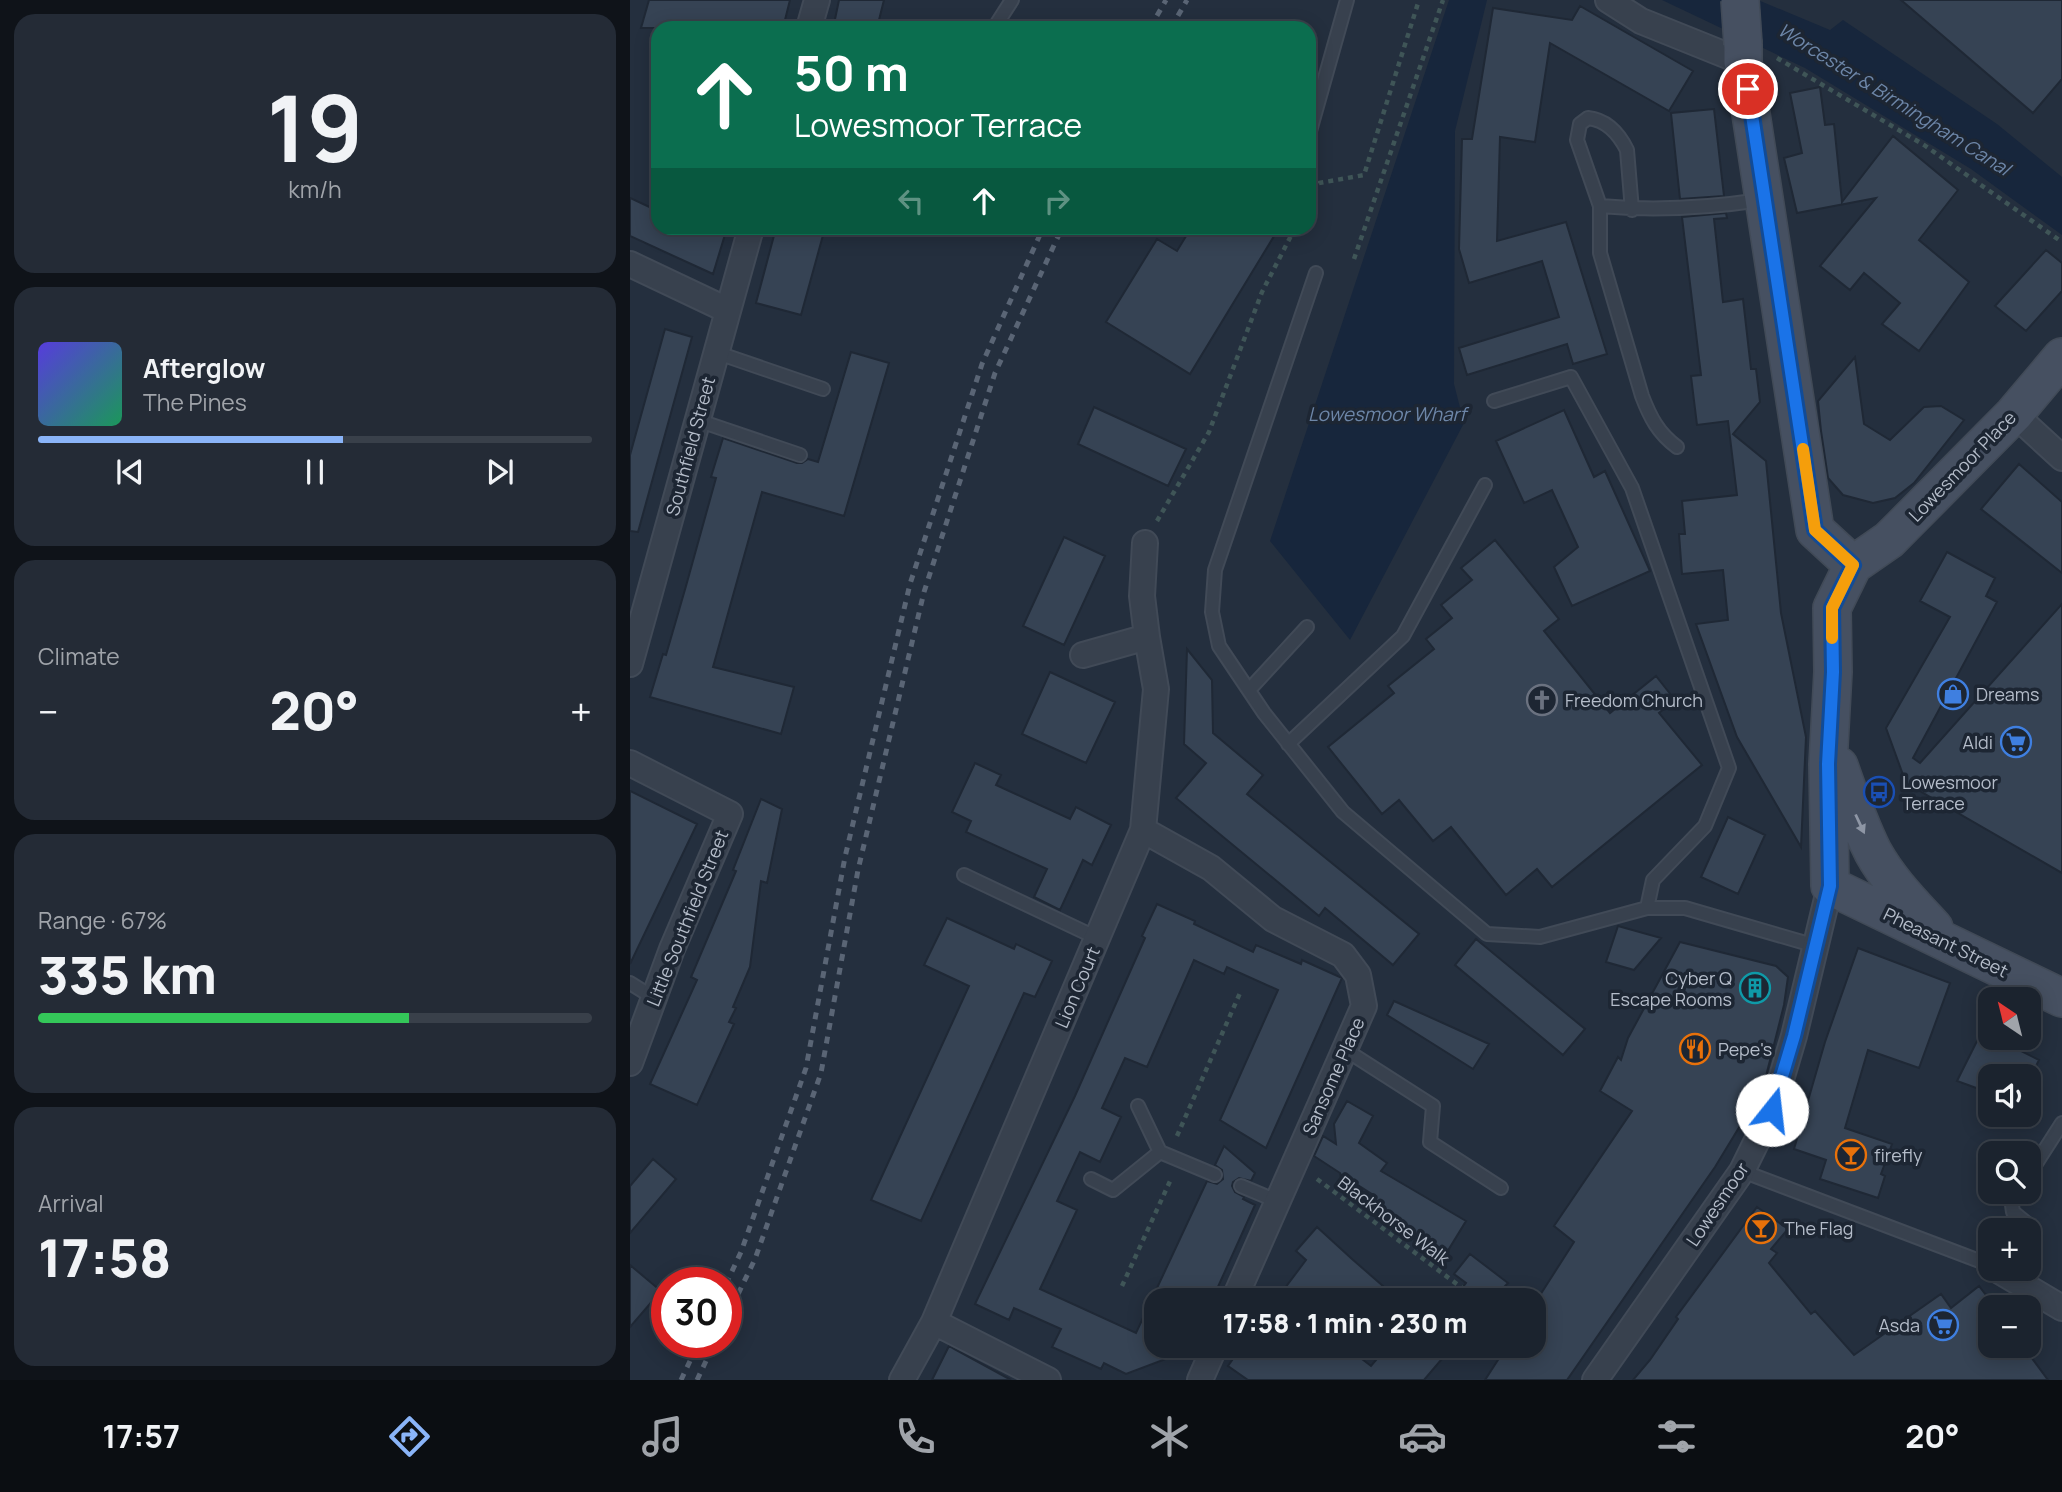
<!DOCTYPE html>
<html lang="en">
<head>
<meta charset="utf-8">
<style>
  :root { --surface:#1b232e; --page:#242b36; --text:#f1f3f6; --muted:#a0a4aa; --line:#39404a; --accent:#8ab4f8 }
  body { margin:0; font-family:Manrope,sans-serif; background:var(--page); color:var(--text); height:100vh; display:flex; flex-direction:column; font-size:26px; white-space:nowrap }
  * { box-sizing:border-box; margin:0 }
  p { font-size:23px; color:var(--muted) }
  .icon { flex:none; width:38px; height:38px; fill:none; stroke:currentColor; stroke-width:2; stroke-linecap:round; stroke-linejoin:round }
  .map { position:relative; flex:1; overflow:hidden }
  .sheet { display:flex; flex-direction:column; gap:14px; padding:14px; background:#0f1319; width:630px }
  .sheet>* { flex:none }
  .hud { position:absolute; left:21px; top:21px; width:665px; height:214px; border-radius:21px; box-shadow:0 4px 18px #0003,0 0 0 2px var(--line); background:#0b6e4f; color:#fff; overflow:hidden }
  .needle { width:46px; rotate:325deg }
  .controls { position:absolute; left:1348px; top:987px; display:grid; gap:14px }
  .controls a { display:grid; place-items:center; width:63px; height:63px; border-radius:14px; background:var(--surface); box-shadow:0 4px 18px #0003,0 0 0 2px var(--line); font-size:35px }
  .speed { position:absolute; left:21px; top:1267px; display:flex; gap:14px; font-size:35px; font-weight:700; text-align:center }
  .speed>* { display:grid; place-content:center; width:91px; height:91px; border-radius:50%; background:var(--surface); box-shadow:0 4px 18px #0003,0 0 0 2px var(--line); line-height:1 }
  .speed .limit { border:10px solid #d22; background:#fff; color:#111 }
  .pin { position:absolute; display:grid; place-items:center; width:60px; height:60px; color:#fff; margin:-30px; border:4px solid #fff; border-radius:50%; box-shadow:0 2px 7px #0007 }
  .me { position:absolute; width:77px; margin:-38px; rotate:16deg; stroke-linejoin:round; filter:drop-shadow(0 0 5px #0008) }
  .turn { display:flex; align-items:center; gap:24px; height:147px; padding:0 28px; font-size:32px }
  .turn .icon { width:91px; height:91px; stroke-width:2.5 }
  .turn b { display:block; font-size:49px; line-height:60px }
  .lanes { display:flex; align-items:center; height:66px; padding:0 28px; background:#0003; justify-content:center; gap:35px; direction:ltr }
  .lanes .off { opacity:.35 }
  .big { font-size:52px; font-weight:800; line-height:1.1 }
  .sheet .tile { flex:1; display:flex; flex-direction:column; justify-content:center; gap:10px; min-width:0; padding:0 24px; border-radius:21px; background:var(--page) }
  .sheet .dial { align-items:center; gap:0 }
  .dial b { font-size:91px; line-height:1 }
  .song { display:flex; align-items:center; gap:21px }
  .cover { width:84px; height:84px; border-radius:10px; background:linear-gradient(135deg,hsl(250 70% 55%),hsl(150 70% 35%)) }
  .played { height:7px; border-radius:4px; background:linear-gradient(90deg,var(--accent) 55%,var(--line) 55%) }
  .keys { display:flex; justify-content:space-around; direction:ltr }
  .heat { display:flex; justify-content:space-between; align-items:center; font-size:38px; direction:ltr }
  .charge { height:10px; border-radius:5px; background:linear-gradient(90deg,#34c759 67%,var(--line) 0) }
  .trip { position:absolute; left:514px; top:1288px; width:402px; height:70px; border-radius:21px; background:var(--surface); box-shadow:0 4px 18px #0003,0 0 0 2px var(--line); font-weight:800; line-height:70px; text-align:center }
  .tab-bar { display:flex; height:112px; justify-content:space-around; align-items:center; background:#0b0e12; color:var(--muted) }
  .tab-bar .icon { width:49px; height:49px }
  .tab-bar .active { color:var(--accent) }
  .tab-bar b { font-size:32px; color:var(--text) }
  main { display:flex; flex:1; min-height:0 }
  .map>svg:first-child { display:block }
  .water { fill:#17263c }
  .building { fill:#364354; stroke:#1f2835; stroke-width:2 }
  .lines { fill:none; stroke-linecap:round; stroke-linejoin:round }
  .lane-casing { stroke:#414a57; stroke-width:16 }
  .street-casing { stroke:#414a57; stroke-width:28 }
  .secondary-casing { stroke:#414a57; stroke-width:40 }
  .path { stroke:#3f5557; stroke-width:4.5; stroke-dasharray:5 5; stroke-linecap:butt }
  .lane { stroke:#38414e; stroke-width:12 }
  .street { stroke:#38414e; stroke-width:24 }
  .secondary { stroke:#465061; stroke-width:37 }
  .rail { stroke:#5a6575; stroke-width:5; stroke-dasharray:7 7; stroke-linecap:butt }
  .secondary-bridge-casing { stroke:#414a57; stroke-width:40; stroke-linecap:butt }
  .secondary-bridge { stroke:#465061; stroke-width:37 }
  .oneway { fill:#8e96a5 }
  .route-casing { stroke:#114b97; stroke-width:18 }
  .route { stroke:#1a73e8; stroke-width:12 }
  .slow { stroke:#f59e0b; stroke-width:12 }
  .labels { text-anchor:middle; dominant-baseline:central; stroke-width:7; stroke-linejoin:round; paint-order:stroke }
  .street-label { font-size:18px; fill:#b4bcc9; stroke:#1d2633 }
  .poi-label { font-size:18px; fill:#b4bcc9; stroke:#1d2633; text-anchor:start }
  .water-label { font-size:19px; font-style:italic; fill:#6d86a8; stroke:#1d2633 }
</style>
</head>
<body>
<main>
<section class="sheet">
<div class="tile dial"><b>19</b><p>km/h</p></div>
<div class="tile">
<div class="song"><i class="cover"></i><div><b>Afterglow</b><p>The Pines</p></div></div>
<div class="played"></div>
<div class="keys"><svg class="icon" aria-label="previous" viewBox="0 0 24 24"><path d="M18 5L8 12l10 7zM5 5v14"/></svg><svg class="icon" aria-label="pause" viewBox="0 0 24 24"><path d="M8 5v14M16 5v14"/></svg><svg class="icon" aria-label="next" viewBox="0 0 24 24"><path d="M6 5l10 7-10 7zM19 5v14"/></svg></div>
</div>
<div class="tile"><p>Climate</p>
<div class="heat"><a>−</a><b class="big">20°</b><a>+</a></div>
</div>
<div class="tile"><p>Range · 67%</p><b class="big">335 km</b><div class="charge"></div></div>
<div class="tile"><p>Arrival</p><b class="big">17:58</b></div>
</section>
<div class="map">
<svg width="1432" height="1380" viewBox="0 0 1432 1380">
  <rect width="100%" height="100%" fill="#242f3e"/>
  <path class="water" d="M819 0H857L825 131 824 384 834 423 720 640 640 541Z
    M1032 0H1128L1200 30 1213 20 1367 124 1432 177V235L1341 169 1175 68Z"/>
  <path class="building" d="M19 0H160L153 28H11Z
    M209 0H254L247 28H219L204 24Z
    M1271 0H1432V79L1403 113Z
    M950 6 1063 71 1039 111 920 43 905 142 870 137 867 241 936 222 977 354 943 364 937 344 837 375 829 348 929 317 912 261 839 283 829 249 832 139H842L863 8 942 20Z
    M1190 87 1195 125 1204 124 1212 202 1263 136 1328 190 1289 240 1339 282 1289 351 1252 324 1270 303 1234 273 1220 290 1190 266 1246 198 1167 213 1154 158 1172 153 1160 93Z
    M1084 109 1094 196 1050 199 1041 113Z
    M0 198 28 211V228H97L83 274 0 236Z
    M1096 213 1097 218 1084 219 1093 302 1113 299 1121 369H1126L1130 402 1103 434 1136 461 1151 613 1176 737 1171 847 1107 737 1066 624 1098 620 1093 570 1052 574 1049 534H1055L1052 501 1107 495 1098 421 1067 425 1061 376 1071 375 1052 217Z
    M146 228H195L171 315 126 303Z
    M561 228H649L560 374 476 322 527 239 547 251Z
    M1416 250 1432 263V291L1396 331 1365 306Z
    M35 329 62 337 8 532 0 531V455Z
    M221 352 259 363 214 516 132 492 83 667 164 687 151 734 20 697 33 654 36 655 56 586 86 478 81 477 93 438 167 463H172L178 459 188 462Z
    M1225 357 1234 424 1260 440 1294 407 1311 406 1334 420 1284 483 1265 498 1243 503 1213 495 1198 478 1191 431 1188 401Z
    M464 407 556 449 538 486 448 444Z
    M934 410 964 477 975 471 1020 571 942 606 924 567 948 547 922 490 894 503 866 441Z
    M1389 464 1432 502V573L1351 509Z
    M434 537 475 556 434 645 393 626Z
    M865 540 929 619 914 631 980 713 1026 676 1045 700 1029 713 1072 765 922 887 907 869 876 895 821 827 803 841 769 800 752 814 698 747 764 693 758 686 804 649 796 639 822 618 811 605 842 580 831 568Z
    M1317 552 1365 578 1356 596 1367 602 1283 758 1290 763 1432 604V873L1276 783 1256 728 1320 617 1290 601Z
    M557 649 582 680 583 733 633 775 617 794 789 934 763 965 695 908 689 916 546 798 576 763 554 744Z
    M420 672 485 702 456 763 392 734Z
    M345 763 371 775 366 785 440 819 446 807 481 825 462 865 453 860 430 910 404 897 417 869 336 832 341 821 322 812Z
    M0 791 67 824 0 964Z
    M131 799 152 809 137 883 131 881 120 967 103 1007 106 1008 99 1022 104 1024 67 1105 20 1084 67 980 61 977 106 871 103 870Z
    M1098 817 1135 835 1108 894 1071 877Z
    M527 904 565 921 564 924 623 952 626 945 671 964 672 960 712 978 636 1148 590 1120 648 990 597 967 594 974 564 960 517 1067 495 1058 472 1108 491 1117 470 1162 450 1152 427 1201 447 1210 410 1289 506 1333 577 1181 587 1184 593 1179 592 1170 585 1165 594 1146 625 1173 621 1181 609 1178 603 1182 602 1186 605 1192 614 1197 613 1199 625 1205 582 1300 576 1297 574 1300H527V1346H553L549 1354 496 1374 474 1363 471 1369 422 1347 431 1329 384 1308 379 1320 345 1304 445 1096 515 938 512 936Z
    M317 918 384 949 386 944 422 961 405 997 394 993 291 1221 241 1200 339 986 294 965Z
    M988 926 1031 938 1004 970 976 962Z
    M846 939 955 1029 933 1055 825 965Z
    M1050 942 1146 966 1158 977 1154 1005 1133 1088 1085 1167 937 1380H855L877 1346H905V1303L944 1242 924 1226 1002 1111 970 1091 988 1057 991 1060 998 1038Z
    M1228 948 1320 983 1289 1068 1238 1050 1215 1128 1262 1144 1251 1174 1255 1176 1248 1198 1190 1179 1196 1160 1164 1149 1195 1042Z
    M764 1001 824 1028 859 1044 843 1069 757 1015Z
    M1352 1031 1360 1035V1038H1365L1409 1060 1398 1082V1076H1360V1093L1327 1081Z
    M717 1101 743 1116 729 1143 757 1163 751 1171 836 1221 814 1257 737 1209 745 1196 712 1175 711 1178 710 1173 684 1156 693 1136 706 1144 704 1124Z
    M23 1159 46 1179 0 1233V1186Z
    M1127 1207 1158 1229 1141 1249 1147 1253 1139 1263 1181 1314 1185 1311 1224 1355 1311 1294 1321 1308 1349 1286 1365 1307H1360V1346H1393L1418 1380H1003L1020 1360 1048 1319 1046 1317Z
    M687 1227 722 1259 769 1300H646L676 1260 666 1251Z
    M840 1254 878 1283 862 1300H823L836 1283 824 1274Z
    M0 1265 31 1291 0 1327Z
    M319 1346 324 1349 381 1380H302Z
    M612 1346H715L741 1366 758 1346H823L794 1380H618L598 1366Z"/>
  <g class="lines">
    <g class="lane-casing">
      <path id="lane" d="M364 28 382 0
        M680 131 717 0
        M970 206V253L1012 396C1020 417 1028 433 1047 447
        M1002 210 997 150C989 134 977 120 958 118L950 124 947 140 970 206C1024 211 1077 208 1131 200
        M686 273 585 570 582 612 589 646 634 713 713 812 857 934 910 937 1017 908H1055L1186 946
        M85 352 193 389
        M864 401 941 377 1002 488 1099 768 1075 826 1023 880 1017 908
        M67 420 170 455
        M619 690 677 627
        M658 744 773 636 855 485
        M334 875 467 938
        M0 983 24 998
        M714 1049 803 1106 800 1142 871 1188
        M508 1106 530 1152 585 1175
        M1112 1171 1360 1265
        M1398 1176 1432 1123
        M461 1179 483 1190 530 1152
        M611 1186 647 1201
        M1388 1192 1382 1205 1383 1212 1404 1229"/>
    </g>
    <g class="street-casing">
      <path id="street" d="M978 0 1011 21 1113 62
        M179 28 187 0
        M0 264 97 310
        M1384 414 1432 458
        M515 543 512 596 517 637
        M0 664 121 228
        M0 763 100 814 42 949 0 1063
        M513 830 581 868 643 919 713 955 728 975 734 1006 604 1300
        M1366 1269 1432 1308
        M304 1322 513 830 526 689 517 637 453 655
        M272 1380 304 1322 418 1380
        M570 1380 585 1346
        M965 1380 1112 1171 1142 1110 1164 1036 1200 886"/>
    </g>
    <g class="secondary-casing">
      <path id="secondary" d="M1113 44V62L1185 530 1223 565
        M1432 357 1384 414 1272 527 1259 540 1223 565 1202 608 1203 672 1198 764 1200 886 1432 998
        M1209 766C1219 795 1229 824 1243 852 1259 881 1282 904 1304 928"/>
    </g>
    <path class="path" d="M1147 58 1294 145 1432 242
      M679 201 689 183 734 175 789 0
      M724 259 813 0
      M527 521 579 432 632 292 665 228
      M547 1136 610 993
      M687 1179 848 1300
      M492 1286 541 1179
      M905 1343 913 1349"/>
    <use href="#lane" class="lane"/>
    <use href="#street" class="street"/>
    <use href="#secondary" class="secondary"/>
    <path class="rail" d="M520 28 536 0
      M541 28 557 0
      M96 1284 111 1252 176 1068 215 857 280 584 352 364 413 228
      M96 1319 125 1259 191 1073 228 870 294 592 365 373 432 228
      M51 1380 69 1342
      M67 1380 85 1342"/>
    <g class="secondary-bridge-casing">
      <path id="secondary-bridge" d="M1110 0 1113 44"/>
    </g>
    <use href="#secondary-bridge" class="secondary-bridge"/>
  </g>
  <defs><path id="oneway-solid" d="M-6-.8H1V-3.2L6.5 0L1 3.2V.8H-6Z" transform="scale(1.75)"/></defs>
  <use class="oneway" href="#oneway-solid" transform="translate(1230 824) rotate(65)"/>
  <g class="lines">
    <g class="route-casing">
      <path id="route" d="M1118 89 1185 530 1223 565 1202 608 1203 672 1198 764 1200 886 1164 1036 1142 1110"/>
    </g>
    <use href="#route" class="route"/>
    <path class="slow" d="M1173 449 1185 530 1223 565 1202 608V638"/>
  </g>
  <defs>
    <g id="shop-ring" transform="scale(1.575)"><circle r="9.5" fill="#1d2633" stroke="#3f7fe0" stroke-width="1.5"/><path d="M-5-2.5h2.3a2.7 3.5 0 0 1 5.4 0H5L5.5 6h-11ZM-1.5-2.5h3a1.5 2.3 0 0 0-3 0Z" fill="#3f7fe0"/></g>
    <g id="church-ring" transform="scale(1.575)"><circle r="9.5" fill="#1d2633" stroke="#6b7280" stroke-width="1.5"/><path d="M-1.2-6h2.4v3.5h3.3v2.4h-3.3V6h-2.4V-.1h-3.3v-2.4h3.3Z" fill="#6b7280"/></g>
    <g id="supermarket-ring" transform="scale(1.575)"><circle r="9.5" fill="#1d2633" stroke="#3f7fe0" stroke-width="1.5"/><path d="M-6-5.5h2.5l.6 2H6L4.5 2H-2.5L-4.4-4H-6ZM-1.5 3.2a1.3 1.3 0 1 0 .1 0ZM3 3.2a1.3 1.3 0 1 0 .1 0Z" fill="#3f7fe0"/></g>
    <g id="bus-ring" transform="scale(1.575)"><circle r="9.5" fill="#1d2633" stroke="#1a4fb4" stroke-width="1.5"/><path d="M-5-6H5V4H4V6H2V4H-2V6H-4V4H-5ZM-3.5-4V0h7V-4ZM-3.5 1.2v1.5H-2V1.2ZM2 1.2v1.5H3.5V1.2Z" fill="#1a4fb4"/></g>
    <g id="building-ring" transform="scale(1.575)"><circle r="9.5" fill="#1d2633" stroke="#0f9aa8" stroke-width="1.5"/><path d="M-4-6H4V6H1V3H-1V6H-4ZM-2.5-4.3h1.7v1.8h-1.7ZM.8-4.3h1.7v1.8H.8ZM-2.5-1h1.7V.8h-1.7ZM.8-1h1.7V.8H.8Z" fill="#0f9aa8"/></g>
    <g id="restaurant-ring" transform="scale(1.575)"><circle r="9.5" fill="#1d2633" stroke="#e8710a" stroke-width="1.5"/><path d="M-5-6h1v4h1v-4h1v4h1v-4h1v5L-1.5 .5V6h-2V.5L-5-1ZM5-6V6H3V1.5H1.5Q1.5-4 5-6Z" fill="#e8710a"/></g>
    <g id="bar-ring" transform="scale(1.575)"><circle r="9.5" fill="#1d2633" stroke="#e8710a" stroke-width="1.5"/><path d="M-6-5H6L.8 .8V4.5H3.5V6h-7V4.5H-.8V.8Z" fill="#e8710a"/></g>
  </defs>
  <g fill-rule="evenodd">
    <use href="#shop-ring" x="1323" y="694"/>
    <use href="#church-ring" x="912" y="700"/>
    <use href="#supermarket-ring" x="1386" y="742"/>
    <use href="#bus-ring" x="1249" y="792"/>
    <use href="#building-ring" x="1125" y="988"/>
    <use href="#restaurant-ring" x="1065" y="1049"/>
    <use href="#bar-ring" x="1221" y="1155"/>
    <use href="#bar-ring" x="1131" y="1228"/>
    <use href="#supermarket-ring" x="1313" y="1325"/>
  </g>
  <g class="labels">
    <g class="street-label">
      <text transform="translate(60 446) rotate(-75)">Southfield Street</text>
      <text transform="translate(1332 466) rotate(-46)">Lowesmoor Place</text>
      <text transform="translate(57 918) rotate(-68)">Little Southfield Street</text>
      <text transform="translate(1316 942) rotate(26)">Pheasant Street</text>
      <text transform="translate(447 987) rotate(-67)">Lion Court</text>
      <text transform="translate(703 1076) rotate(-66)">Sansome Place</text>
      <text transform="translate(1087 1204) rotate(-56)">Lowesmoor</text>
      <text transform="translate(764 1220) rotate(37)">Blackhorse Walk</text>
    </g>
    <g class="poi-label">
      <text x="1346" y="694">Dreams</text>
      <text x="935" y="700">Freedom Church</text>
      <text x="1363" y="742" text-anchor="end">Aldi</text>
      <text x="1272" y="782">Lowesmoor<tspan x="1272" dy="21">Terrace</tspan></text>
      <text x="1102" y="978" text-anchor="end">Cyber Q<tspan x="1102" dy="21">Escape Rooms</tspan></text>
      <text x="1088" y="1049">Pepe's</text>
      <text x="1244" y="1155">firefly</text>
      <text x="1154" y="1228">The Flag</text>
      <text x="1290" y="1325" text-anchor="end">Asda</text>
    </g>
    <g class="water-label">
      <text transform="translate(1264 99) rotate(32)">Worcester &amp; Birmingham Canal</text>
      <text x="757" y="414">Lowesmoor Wharf</text>
    </g>
  </g>
</svg>
<div class="controls">
<a><svg class="needle" viewBox="-14 -14 28 28"><path d="M0-13l5 13h-10z" fill="#e53935"/><path d="M0 13l5-13h-10z" fill="#a0a4aa"/></svg></a>
<a><svg class="icon" aria-label="sound" viewBox="0 0 24 24"><path d="M4 9h4l5-4v14l-5-4H4zM17 9q2 3 0 6"/></svg></a>
<a><svg class="icon" aria-label="search" viewBox="0 0 24 24"><circle cx="10" cy="10" r="6"/><path d="M15 15l6 6"/></svg></a>
<a>+</a>
<a>−</a>
</div>
<div class="speed"><div class="limit">30</div></div>
<div class="pin" style="left:1118px;top:89px;background:#d93025"><svg class="icon" aria-label="arrive" viewBox="0 0 24 24"><path d="M6 21V4h12l-3 4 3 4H6"/></svg></div>
<svg class="me" style="left:1142px;top:1110px" viewBox="-20 -20 40 40"><circle r="19" fill="#fff"/><path d="M0-13L10 11 0 6-10 11z" fill="#1a73e8"/></svg>
<div class="trip">17:58 · 1 min · 230 m</div>
<div class="hud">
<div class="turn"><svg class="icon" aria-label="ahead" viewBox="0 0 24 24"><path d="M12 20V5M6 11l6-6 6 6"/></svg><div><b>50 m</b>Lowesmoor Terrace</div></div>
<div class="lanes"><svg class="icon off" aria-label="left" viewBox="0 0 24 24"><path d="M17 20v-9H6M10 6l-5 5 5 5"/></svg><svg class="icon" aria-label="ahead" viewBox="0 0 24 24"><path d="M12 20V5M6 11l6-6 6 6"/></svg><svg class="icon off" aria-label="right" viewBox="0 0 24 24"><path d="M7 20v-9h11M14 6l5 5-5 5"/></svg></div>
</div>
</div>
</main>
<nav class="tab-bar">
<b>17:57</b>
<svg class="icon active" aria-label="directions" viewBox="0 0 24 24"><path d="M12 3l9 9-9 9-9-9zM9 14v-3h6M13 9l2 2-2 2"/></svg>
<svg class="icon" aria-label="music" viewBox="0 0 24 24"><path d="M9 18V5l10-2v13"/><circle cx="6" cy="18" r="3"/><circle cx="16" cy="16" r="3"/></svg>
<svg class="icon" aria-label="phone" viewBox="0 0 24 24"><path d="M5 4h4l2 5-3 2q2 4 5 5l2-3 5 2v4C11 20 4 13 5 4z"/></svg>
<svg class="icon" aria-label="climate" viewBox="0 0 24 24"><path d="M12 3v18M4 7l16 10M4 17L20 7"/></svg>
<svg class="icon" aria-label="car" viewBox="0 0 24 24"><path d="M5 17H2v-5l4-1 3-4h7l3 4 3 1v5h-3M9 17h6M6 11h13"/><circle cx="7" cy="17" r="2"/><circle cx="17" cy="17" r="2"/></svg>
<svg class="icon" aria-label="filters" viewBox="0 0 24 24"><path d="M4 7h16M4 17h16"/><circle cx="9" cy="7" r="2"/><circle cx="15" cy="17" r="2"/></svg>
<b>20°</b>
</nav>
</body>
</html>
